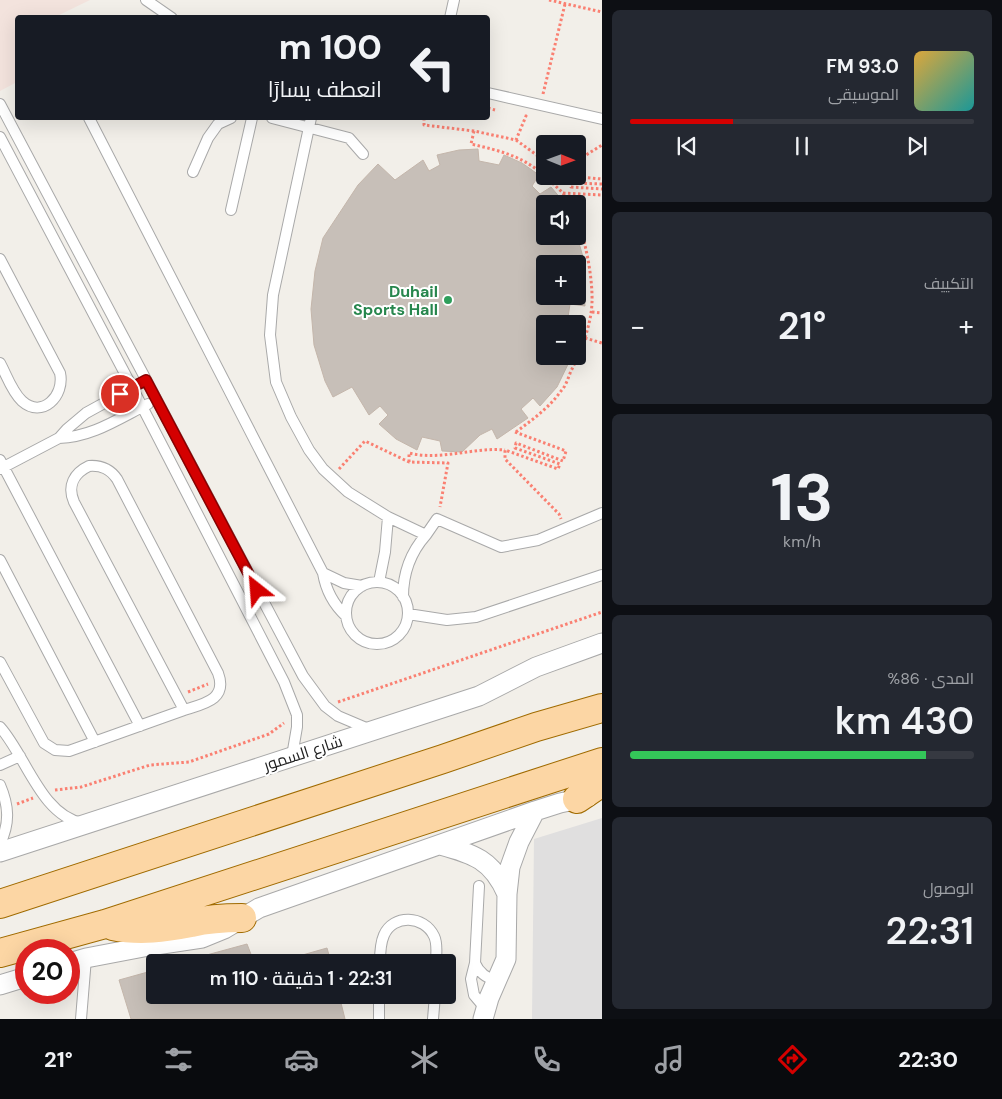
<!DOCTYPE html>
<html lang="ar">
<head>
<meta charset="utf-8">
<style>
  :root { --surface:#171b24; --page:#242831; --text:#f1f3f6; --muted:#9ea1a6; --line:#363941; --accent:#d40000 }
  body { margin:0; font-family:"DM Sans",Cairo,sans-serif; background:var(--page); color:var(--text); direction:rtl; height:100vh; display:flex; flex-direction:column; font-size:19px; white-space:nowrap }
  * { box-sizing:border-box; margin:0 }
  p { font-size:16px; color:var(--muted) }
  .icon { flex:none; width:28px; height:28px; fill:none; stroke:currentColor; stroke-width:2; stroke-linecap:round; stroke-linejoin:round }
  .map { position:relative; flex:1; overflow:hidden; direction:ltr }
  .panel { display:flex; flex-direction:column; gap:10px; padding:10px; background:#0d0f14; width:400px }
  .panel>* { flex:none }
  .banner { position:absolute; left:15px; top:15px; width:475px; height:105px; border-radius:5px; box-shadow:0 5px 20px #0002; direction:rtl; background:#171b24; color:var(--text); overflow:hidden }
  .needle { width:32px; rotate:91deg }
  .fabs { position:absolute; left:536px; top:135px; display:grid; gap:10px }
  .fabs a { display:grid; place-items:center; width:50px; height:50px; border-radius:5px; background:var(--surface); box-shadow:0 5px 20px #0002; font-size:25px }
  .speed { position:absolute; left:15px; top:939px; display:flex; gap:10px; font-size:25px; font-weight:700; text-align:center }
  .speed>* { display:grid; place-content:center; width:65px; height:65px; border-radius:50%; background:var(--surface); box-shadow:0 5px 20px #0002; line-height:1 }
  .speed .limit { border:8px solid #d22; background:#fff; color:#111 }
  .pin { position:absolute; display:grid; place-items:center; width:42px; height:42px; color:#fff; margin:-21px; border:2px solid #fff; border-radius:50%; box-shadow:0 1px 5px #0007 }
  .me { position:absolute; width:55px; margin:-28px; rotate:332deg; stroke-linejoin:round; filter:drop-shadow(0 0 4px #0008) }
  .turn { display:flex; align-items:center; gap:18px; height:105px; padding:0 25px; font-size:22px }
  .turn .icon { width:65px; height:65px; stroke-width:2.5 }
  .turn b { display:block; font-size:35px; line-height:42px }
  .big { font-size:38px; font-weight:600; line-height:1.1 }
  .panel .widget { flex:1; display:flex; flex-direction:column; justify-content:center; gap:8px; min-width:0; padding:0 18px; border-radius:8px; background:var(--page) }
  .panel .dial { align-items:center; gap:0 }
  .dial b { font-size:65px; line-height:1 }
  .song { display:flex; align-items:center; gap:15px }
  .cover { width:60px; height:60px; border-radius:8px; background:linear-gradient(135deg,hsl(40 70% 55%),hsl(180 70% 35%)) }
  .played { height:5px; border-radius:2px; background:linear-gradient(90deg,var(--accent) 30%,var(--line) 30%) }
  .keys { display:flex; justify-content:space-around; direction:ltr }
  .heat { display:flex; justify-content:space-between; align-items:center; font-size:28px; direction:ltr }
  .charge { height:8px; border-radius:4px; background:linear-gradient(90deg,#34c759 86%,var(--line) 0) }
  .trip { position:absolute; left:146px; top:954px; width:310px; height:50px; border-radius:5px; background:var(--surface); box-shadow:0 5px 20px #0002; font-weight:600; line-height:50px; text-align:center; direction:rtl }
  .tab-bar { display:flex; height:80px; justify-content:space-around; align-items:center; background:#090b0e; color:var(--muted) }
  .tab-bar .icon { width:35px; height:35px }
  .tab-bar .current { color:var(--accent) }
  .tab-bar b { font-size:22px; color:var(--text) }
  main { display:flex; flex:1; min-height:0 }
  .map>svg:first-child { display:block }
  .residential { fill:#e0dfdf }
  .military { fill:#f3e3dd }
  .building { fill:#c7bfb8; stroke:#c4b6ab; fill-rule:evenodd }
  .lines { fill:none; stroke-linecap:round; stroke-linejoin:round }
  .service-casing { stroke:#a9a9a9; stroke-width:12 }
  .minor-casing { stroke:#a9a9a9; stroke-width:21 }
  .primary-casing { stroke:#a06b00; stroke-width:30 }
  .path { stroke:#fa8072; stroke-width:3; stroke-dasharray:2.5 2.5; stroke-linecap:butt }
  .service { stroke:#fff; stroke-width:10 }
  .minor { stroke:#fff; stroke-width:19 }
  .primary { stroke:#fcd6a4; stroke-width:28 }
  .route-casing { stroke:#8a0000; stroke-width:12 }
  .route { stroke:#d40000; stroke-width:9 }
  .leisure-dot { fill:#2e9e5b; stroke:#fff; stroke-width:2 }
  .labels { text-anchor:middle; dominant-baseline:central; stroke-width:4; stroke-linejoin:round; paint-order:stroke }
  .leisure-label { font-size:16px; font-weight:bold; fill:#27864d; stroke:#fff; text-anchor:end }
  .street-label { font-size:16px; fill:#222; stroke:#fff }
</style>
</head>
<body>
<main>
<section class="panel">
<div class="widget">
<div class="song"><i class="cover"></i><div><b>93.0 FM</b><p>الموسيقى</p></div></div>
<div class="played"></div>
<div class="keys"><svg class="icon" aria-label="previous" viewBox="0 0 24 24"><path d="M18 5L8 12l10 7zM5 5v14"/></svg><svg class="icon" aria-label="pause" viewBox="0 0 24 24"><path d="M8 5v14M16 5v14"/></svg><svg class="icon" aria-label="next" viewBox="0 0 24 24"><path d="M6 5l10 7-10 7zM19 5v14"/></svg></div>
</div>
<div class="widget"><p>التكييف</p>
<div class="heat"><a>−</a><b class="big">21°</b><a>+</a></div>
</div>
<div class="widget dial"><b>13</b><p>km/h</p></div>
<div class="widget"><p>المدى · 86%</p><b class="big">430 km</b><div class="charge"></div></div>
<div class="widget"><p>الوصول</p><b class="big">22:31</b></div>
</section>
<div class="map">
<svg width="602" height="1019" viewBox="0 0 602 1019">
  <rect width="100%" height="100%" fill="#f2efe9"/>
  <path class="residential" d="M602 818V1019H532L534 839Z"/>
  <path class="military" d="M0 0H90L55 17 18 18 17 82 0 91Z"/>
  <path class="building" d="M478 149 479 161 499 165 504 155 522 163 539 175 532 186 540 194 551 187 562 200 563 204H545V236H577L583 257 585 306 570 304 567 324H545V356H572L557 387 540 406 533 398 521 409 528 418 497 439 492 429 480 435 462 452 442 451 440 441 422 437 417 450 396 439 379 424 388 415 380 406 369 415 352 387 333 397 325 381 314 345 311 309 315 271 323 238 358 185 378 164 395 180 423 160 429 171 440 165 437 155 459 150ZM545 264H578V296H545Z
    M247 944 254 962H181Z
    M327 948 331 962H278Z
    M155 970V995H339L345 1019H131L119 980Z"/>
  <g class="lines">
    <g class="service-casing">
      <path id="service" d="M146 0 172 18
        M450 18 454 0
        M488 93 602 119
        M0 104 303 676 325 706 338 716 371 730
        M89 118 323 573C326 591 333 604 346 616
        M272 118 349 138 363 154
        M311 118 273 295 270 335 276 382 291 417 309 450 323 469 348 492 388 517 426 535 437 519 501 547 538 540 602 513
        M0 137 132 387 284 682 297 715V727L292 756
        M193 172 208 138 218 124 231 118
        M231 210 252 118
        M0 259 60 373C65 396 42 419 22 401 12 392 6 374 0 363
        M59 438C92 437 118 419 148 404
        M0 460 140 726
        M89 466C102 465 110 469 117 479L218 673C228 700 203 704 184 710L74 502C67 486 74 473 89 466Z
        M0 469 59 438 67 429 86 413 146 380
        M0 560 95 742
        M323 573 344 583 362 586
        M379 582 385 552 388 517
        M346 613a31 31 0 1 1 62 0a31 31 0 1 1-62 0Z
        M403 597C403 573 410 553 426 535
        M408 614 447 620 476 617 602 575
        M0 662 44 743 55 750 69 751 184 710
        M0 727C26 756 41 815 82 823
        M0 765 20 756
        M0 785C9 806 10 823 0 844
        M479 886 475 963 471 979 474 995 485 1008
        M380 962C380 954 380 944 384 935 393 914 424 915 434 936 438 944 436 953 436 962
        M475 963C479 973 486 978 497 981
        M81 1019 86 958
        M379 1019V995
        M433 1019 435 995"/>
    </g>
    <g class="minor-casing">
      <path id="minor" d="M440 845C473 854 492 859 507 894
        M0 852 479 696 536 667 602 643
        M69 963 86 958 149 946 202 938 224 929 259 908 535 811 560 803 588 797
        M0 985 26 977
        M483 1019 489 998 506 959 507 894 510 867 519 842 535 811"/>
    </g>
    <g class="primary-casing">
      <path id="primary" d="M577 799 602 782
        M0 904 443 759 536 727 602 708
        M113 926C140 932 165 928 191 923 208 919 225 918 242 918
        M0 953 105 924 602 762"/>
    </g>
    <path class="path" d="M549 0 602 12
      M543 94 565 4
      M488 108 495 110
      M424 118V125L474 131 516 140 526 116H523
      M474 131 471 144C501 151 522 156 545 176
      M516 140 545 161
      M578 160 602 145
      M545 176 563 193 569 204
      M568 176 602 179
      M602 184 571 183V187L602 189
      M563 193 602 195
      M592 312 602 313
      M585 338 602 343
      M515 432 566 451 563 461 516 443 515 448 560 464 558 469 505 450V459L559 514 561 519
      M516 432C532 420 549 408 561 391 566 386 568 378 571 371 580 353 588 333 591 313 595 290 587 245 578 223
      M409 462V453C441 461 473 447 505 450
      M339 469 365 441 409 462 448 463 440 507
      M188 692 208 684
      M338 702 602 612
      M55 790 81 787 150 765 189 762 269 734 284 723
      M17 804 33 798"/>
    <use href="#service" class="service"/>
    <use href="#minor" class="minor"/>
    <use href="#primary" class="primary"/>
  </g>
  <g class="lines">
    <g class="route-casing">
      <path id="route" d="M120 394 146 380 257 590"/>
    </g>
    <use href="#route" class="route"/>
  </g>
  <circle class="leisure-dot" cx="448" cy="300" r="5"/>
  <g class="labels">
    <g class="leisure-label">
      <text x="438" y="291">Duhail<tspan x="438" dy="18">Sports Hall</tspan></text>
    </g>
    <g class="street-label">
      <text transform="translate(303 753) rotate(-18)">شارع السمور</text>
    </g>
  </g>
</svg>
<div class="fabs">
<a><svg class="needle" viewBox="-14 -14 28 28"><path d="M0-13l5 13h-10z" fill="#e53935"/><path d="M0 13l5-13h-10z" fill="#9ea1a6"/></svg></a>
<a><svg class="icon" aria-label="sound" viewBox="0 0 24 24"><path d="M4 9h4l5-4v14l-5-4H4zM17 9q2 3 0 6"/></svg></a>
<a>+</a>
<a>−</a>
</div>
<div class="speed"><div class="limit">20</div></div>
<div class="pin" style="left:120px;top:394px;background:#d93025"><svg class="icon" aria-label="arrive" viewBox="0 0 24 24"><path d="M6 21V4h12l-3 4 3 4H6"/></svg></div>
<svg class="me" style="left:257px;top:590px" viewBox="-20 -20 40 40"><path d="M0-17L14 15 0 8-14 15z" fill="#d40000" stroke="#fff" stroke-width="4"/></svg>
<div class="trip">22:31 · 1 دقيقة · 110 m</div>
<div class="banner">
<div class="turn"><svg class="icon" aria-label="left" viewBox="0 0 24 24"><path d="M17 20v-9H6M10 6l-5 5 5 5"/></svg><div><b>100 m</b>انعطف يسارًا</div></div>
</div>
</div>
</main>
<nav class="tab-bar">
<b>22:30</b>
<svg class="icon current" aria-label="directions" viewBox="0 0 24 24"><path d="M12 3l9 9-9 9-9-9zM9 14v-3h6M13 9l2 2-2 2"/></svg>
<svg class="icon" aria-label="music" viewBox="0 0 24 24"><path d="M9 18V5l10-2v13"/><circle cx="6" cy="18" r="3"/><circle cx="16" cy="16" r="3"/></svg>
<svg class="icon" aria-label="phone" viewBox="0 0 24 24"><path d="M5 4h4l2 5-3 2q2 4 5 5l2-3 5 2v4C11 20 4 13 5 4z"/></svg>
<svg class="icon" aria-label="climate" viewBox="0 0 24 24"><path d="M12 3v18M4 7l16 10M4 17L20 7"/></svg>
<svg class="icon" aria-label="car" viewBox="0 0 24 24"><path d="M5 17H2v-5l4-1 3-4h7l3 4 3 1v5h-3M9 17h6M6 11h13"/><circle cx="7" cy="17" r="2"/><circle cx="17" cy="17" r="2"/></svg>
<svg class="icon" aria-label="filters" viewBox="0 0 24 24"><path d="M4 7h16M4 17h16"/><circle cx="9" cy="7" r="2"/><circle cx="15" cy="17" r="2"/></svg>
<b>21°</b>
</nav>
</body>
</html>
